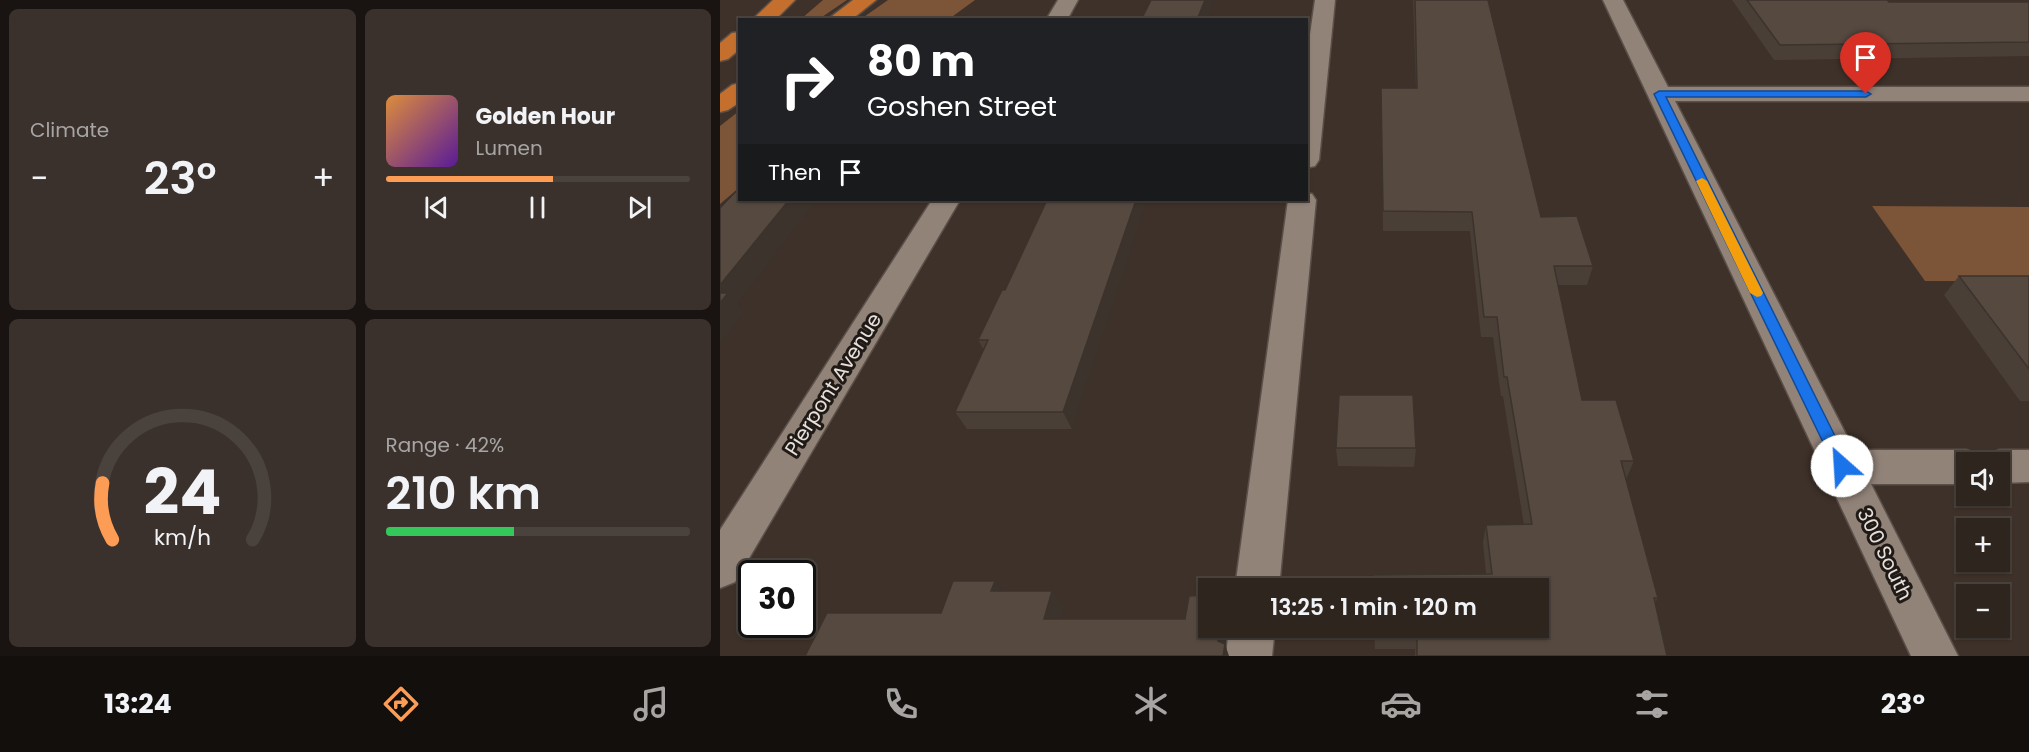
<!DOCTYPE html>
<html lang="en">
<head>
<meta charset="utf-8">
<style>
  :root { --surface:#2e251f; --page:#3a312c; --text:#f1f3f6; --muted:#a7a5a4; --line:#49423d; --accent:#fd9c55 }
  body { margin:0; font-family:Poppins,sans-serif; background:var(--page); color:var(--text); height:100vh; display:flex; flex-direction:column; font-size:22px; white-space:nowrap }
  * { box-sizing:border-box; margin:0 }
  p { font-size:20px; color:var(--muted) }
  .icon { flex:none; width:33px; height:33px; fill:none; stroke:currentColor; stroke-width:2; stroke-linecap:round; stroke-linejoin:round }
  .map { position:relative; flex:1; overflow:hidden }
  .sheet { display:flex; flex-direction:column; gap:9px; padding:9px; background:#191411; width:720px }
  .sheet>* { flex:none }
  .guide { position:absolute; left:18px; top:18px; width:570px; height:183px; border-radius:0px; box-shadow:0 2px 4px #0004,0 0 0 2px var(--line); background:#202124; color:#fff; overflow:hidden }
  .tools { position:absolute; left:1236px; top:452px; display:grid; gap:12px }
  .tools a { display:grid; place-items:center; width:54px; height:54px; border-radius:0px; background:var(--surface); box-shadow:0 2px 4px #0004,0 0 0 2px var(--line); font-size:30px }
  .speed { position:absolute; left:18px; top:560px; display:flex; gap:12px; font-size:30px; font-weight:700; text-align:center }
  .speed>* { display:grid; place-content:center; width:78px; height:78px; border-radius:50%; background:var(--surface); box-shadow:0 2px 4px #0004,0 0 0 2px var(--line); line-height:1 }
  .speed .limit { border:3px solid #111; border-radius:9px; background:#fff; color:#111 }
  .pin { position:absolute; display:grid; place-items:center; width:51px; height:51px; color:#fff; margin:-62px -26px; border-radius:50% 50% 50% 0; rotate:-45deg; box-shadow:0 0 6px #0007 }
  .pin .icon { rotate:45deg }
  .me { position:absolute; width:66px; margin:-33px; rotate:334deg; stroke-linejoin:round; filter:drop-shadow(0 0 4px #0008) }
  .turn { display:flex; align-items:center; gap:21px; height:126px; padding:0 30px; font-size:27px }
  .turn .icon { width:78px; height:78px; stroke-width:2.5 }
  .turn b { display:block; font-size:42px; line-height:51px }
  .then { display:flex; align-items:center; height:57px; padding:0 30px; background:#0003; gap:12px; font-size:22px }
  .big { font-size:45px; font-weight:600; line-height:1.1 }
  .sheet .widget { flex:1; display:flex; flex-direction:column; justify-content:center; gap:9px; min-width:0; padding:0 21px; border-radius:9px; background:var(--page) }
  .sheet .dial { align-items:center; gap:0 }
  .dial svg { height:156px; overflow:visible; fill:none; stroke:var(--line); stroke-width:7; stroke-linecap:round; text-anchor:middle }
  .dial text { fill:var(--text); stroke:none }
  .song { display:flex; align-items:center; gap:18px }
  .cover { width:72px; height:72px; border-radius:9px; background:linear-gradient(135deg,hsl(30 70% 55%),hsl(270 70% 35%)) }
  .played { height:6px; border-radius:3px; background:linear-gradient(90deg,var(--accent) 55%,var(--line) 55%) }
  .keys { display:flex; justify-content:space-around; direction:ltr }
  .heat { display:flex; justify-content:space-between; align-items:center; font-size:33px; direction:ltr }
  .charge { height:9px; border-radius:4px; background:linear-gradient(90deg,#34c759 42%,var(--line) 0) }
  .sheet .tiles { flex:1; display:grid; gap:9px; grid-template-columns:repeat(2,1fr) }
  .trip { position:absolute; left:478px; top:578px; width:351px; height:60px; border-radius:0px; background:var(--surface); box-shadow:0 2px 4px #0004,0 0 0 2px var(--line); font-weight:600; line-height:60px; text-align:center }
  .tabs { display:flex; height:96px; justify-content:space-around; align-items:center; background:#120f0c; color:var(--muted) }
  .tabs .icon { width:42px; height:42px }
  .tabs .active { color:var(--accent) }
  .tabs b { font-size:27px; color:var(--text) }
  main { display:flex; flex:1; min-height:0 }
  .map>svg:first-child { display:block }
  .green { fill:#7c5438 }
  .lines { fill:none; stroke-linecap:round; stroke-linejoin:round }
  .minor-casing { stroke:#5b5049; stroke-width:3 }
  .highway-casing { stroke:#5b5049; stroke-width:3 }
  .minor { fill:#928379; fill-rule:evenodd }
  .highway { fill:#c46f2d; fill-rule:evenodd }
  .wall { fill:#4a3f37 }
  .shaded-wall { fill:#3c332d }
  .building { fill:#564940; stroke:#3c332d; stroke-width:1.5 }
  .route { fill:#1a73e8; stroke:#114b97; stroke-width:1.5 }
  .slow { fill:#f59e0b }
  .labels { text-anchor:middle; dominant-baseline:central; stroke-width:6; stroke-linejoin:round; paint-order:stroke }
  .street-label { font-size:20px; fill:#e7dfda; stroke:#201a17 }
</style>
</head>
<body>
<main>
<section class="sheet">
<div class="tiles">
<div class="widget"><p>Climate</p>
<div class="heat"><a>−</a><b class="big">23°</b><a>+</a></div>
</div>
<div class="widget">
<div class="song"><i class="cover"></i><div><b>Golden Hour</b><p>Lumen</p></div></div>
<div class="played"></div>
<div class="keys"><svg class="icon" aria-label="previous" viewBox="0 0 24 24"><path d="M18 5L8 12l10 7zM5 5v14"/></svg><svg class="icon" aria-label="pause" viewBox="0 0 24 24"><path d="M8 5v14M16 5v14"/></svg><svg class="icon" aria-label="next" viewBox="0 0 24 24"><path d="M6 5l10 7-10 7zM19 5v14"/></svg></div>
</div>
<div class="widget dial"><svg viewBox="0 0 100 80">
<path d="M14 69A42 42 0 1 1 86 69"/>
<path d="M14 69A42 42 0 0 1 9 40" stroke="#fd9c55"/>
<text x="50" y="56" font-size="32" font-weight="700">24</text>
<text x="50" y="72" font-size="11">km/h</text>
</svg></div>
<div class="widget"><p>Range · 42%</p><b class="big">210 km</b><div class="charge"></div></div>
</div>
</section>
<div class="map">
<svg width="1309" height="656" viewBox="0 0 1309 656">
  <rect width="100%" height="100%" fill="#3e3129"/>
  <path class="green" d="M103 0H127L99 19H81Z
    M168 0H255L229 19H141Z
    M19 111V188L0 204V126Z
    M1152 206 1309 207V281H1205Z"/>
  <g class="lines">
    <g class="minor-casing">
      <path id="minor" d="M338 0H358L347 20H326Z
        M595 0H615L599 160 595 166 586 168V62Z
        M883 0H903L948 87H1309V101H955L1134 450H1246L1260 455 1263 462H1246V484H1151L1238 656H1191Z
        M586 193 592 194 596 200 559 588H515L568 200H586Z
        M212 200H240L15 582 0 588V530Z
        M1280 450H1309V482L1280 483V462H1263L1266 455Z
        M509 627H555L552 656H506Z"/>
    </g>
    <g class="highway-casing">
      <path id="highway" d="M53 0H75L55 20H32Z
        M133 0H156L131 20H107Z
        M20 32V49L8 59 0 61V43L12 33Z
        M20 83V102L8 110 0 112V94L12 85Z"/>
    </g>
    <use href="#minor" class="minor"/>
    <use href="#highway" class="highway"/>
  </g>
  <path class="wall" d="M693 0H768L821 217 873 266 867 285H838L862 400 914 461 906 479 938 598 935 603 947 656H695V649H655L654 627 766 574 763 542 766 525H804L783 396H781L773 337H761L750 231H663L661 88H696Z
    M1012 0H1167L1169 2H1309V56L1054 60Z
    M1239 276H1309V401H1300L1224 295Z
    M285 290 352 429H247L235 412 264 350 258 340Z
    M616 448H696L694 467 618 466Z"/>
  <path class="shaded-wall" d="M485 0H494L487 20H477Z
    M69 200H97L17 304 24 313 0 344V285Z
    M416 200H427L352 429 343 412Z
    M275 581 288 597 271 591Z
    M332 591 344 607 336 634 324 619Z
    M500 627H507L505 644 509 656H503L498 641Z"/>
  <path class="building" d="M431 0H485L477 20H421Z
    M695 0H768L821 217 857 216 873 266H834L862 400H896L914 461H901L938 598H934L947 656H697V634H655L654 627H819V588H654L653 575 772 574 766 525 812 524 787 377H784L777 317H764L752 212 663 211 661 88H697Z
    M1027 0H1167L1169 2H1309V42L1060 45Z
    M20 187V200H69L0 285V208Z
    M327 200H416L343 412H235L268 340H258L282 290H285Z
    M1239 276H1309V369Z
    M0 293H8L0 303Z
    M619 395H693L696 448H616Z
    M233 581H275L271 591H332L324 619H465L469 596 489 595V627H500L498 641 505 644 503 656H85L107 613H221Z"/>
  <path class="route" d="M939 91H1146L1151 94 1146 97H946L1128 462 1130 466 1128 471 1122 473 1117 471 934 94Z"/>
  <path class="slow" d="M982 178 987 181 1043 293 1041 296 1037 297 1030 293 976 181Z"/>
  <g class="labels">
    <g class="street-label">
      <text transform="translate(113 384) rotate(-58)">Pierpont Avenue</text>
      <text transform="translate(1165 554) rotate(64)">300 South</text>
    </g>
  </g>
</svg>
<div class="tools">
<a><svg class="icon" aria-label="sound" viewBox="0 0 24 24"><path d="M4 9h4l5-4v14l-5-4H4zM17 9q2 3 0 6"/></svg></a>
<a>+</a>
<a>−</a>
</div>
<div class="speed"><div class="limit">30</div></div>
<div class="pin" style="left:1146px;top:94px;background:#d93025"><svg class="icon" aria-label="arrive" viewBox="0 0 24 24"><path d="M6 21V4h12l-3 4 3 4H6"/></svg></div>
<svg class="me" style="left:1122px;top:466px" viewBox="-20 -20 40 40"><circle r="19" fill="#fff"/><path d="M0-13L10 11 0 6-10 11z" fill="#1a73e8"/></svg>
<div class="trip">13:25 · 1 min · 120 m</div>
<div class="guide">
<div class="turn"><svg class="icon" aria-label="right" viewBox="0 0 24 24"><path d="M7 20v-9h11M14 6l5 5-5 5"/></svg><div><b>80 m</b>Goshen Street</div></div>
<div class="then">Then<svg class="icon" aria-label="arrive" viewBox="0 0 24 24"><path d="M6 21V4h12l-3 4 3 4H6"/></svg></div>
</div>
</div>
</main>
<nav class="tabs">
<b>13:24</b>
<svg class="icon active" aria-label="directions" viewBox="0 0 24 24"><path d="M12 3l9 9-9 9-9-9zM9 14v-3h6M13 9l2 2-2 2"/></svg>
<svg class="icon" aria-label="music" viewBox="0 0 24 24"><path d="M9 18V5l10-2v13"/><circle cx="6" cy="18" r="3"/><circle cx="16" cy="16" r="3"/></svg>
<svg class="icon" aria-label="phone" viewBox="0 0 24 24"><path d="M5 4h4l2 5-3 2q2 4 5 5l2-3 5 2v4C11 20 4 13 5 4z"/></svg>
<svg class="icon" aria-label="climate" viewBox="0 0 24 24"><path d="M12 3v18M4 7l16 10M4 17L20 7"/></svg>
<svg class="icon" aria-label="car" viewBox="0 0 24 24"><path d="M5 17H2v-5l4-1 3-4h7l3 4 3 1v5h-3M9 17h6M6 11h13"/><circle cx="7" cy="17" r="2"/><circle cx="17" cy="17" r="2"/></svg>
<svg class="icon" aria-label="filters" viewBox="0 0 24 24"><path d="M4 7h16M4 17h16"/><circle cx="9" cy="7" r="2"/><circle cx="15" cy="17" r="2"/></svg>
<b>23°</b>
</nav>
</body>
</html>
